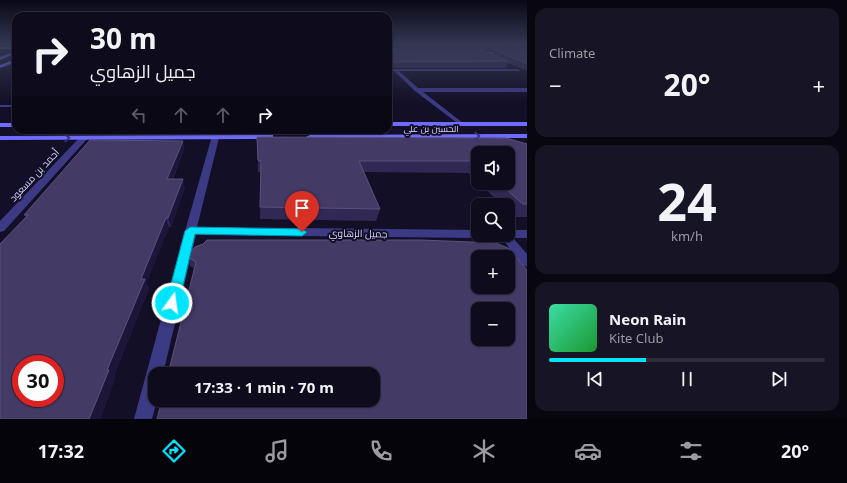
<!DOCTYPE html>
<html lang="en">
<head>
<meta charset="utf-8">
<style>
  :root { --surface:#0e0b1c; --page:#171425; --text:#f1f3f6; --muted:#9b9ba3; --line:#2e2b3b; --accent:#00e5ff }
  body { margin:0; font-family:"Noto Sans",Cairo,sans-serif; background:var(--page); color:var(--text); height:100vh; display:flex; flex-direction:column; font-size:15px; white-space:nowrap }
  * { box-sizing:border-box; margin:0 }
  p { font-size:13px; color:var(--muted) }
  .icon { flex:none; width:22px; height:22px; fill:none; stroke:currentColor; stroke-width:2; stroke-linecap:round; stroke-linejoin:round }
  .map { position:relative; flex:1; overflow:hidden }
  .sheet { display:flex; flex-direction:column; gap:8px; padding:8px; background:#08060f; width:320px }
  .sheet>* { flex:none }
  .banner { position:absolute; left:12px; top:12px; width:380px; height:122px; border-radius:12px; box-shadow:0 1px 3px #0004,0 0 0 1px var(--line); background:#0e0b1c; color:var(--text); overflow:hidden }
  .tools { position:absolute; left:471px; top:146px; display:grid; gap:8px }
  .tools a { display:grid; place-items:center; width:44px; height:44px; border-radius:8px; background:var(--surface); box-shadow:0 1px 3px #0004,0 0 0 1px var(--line); font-size:20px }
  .speed { position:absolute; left:12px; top:355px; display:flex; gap:8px; font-size:20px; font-weight:700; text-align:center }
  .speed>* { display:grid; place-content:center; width:52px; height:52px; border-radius:50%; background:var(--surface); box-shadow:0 1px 3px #0004,0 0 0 1px var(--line); line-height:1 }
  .speed .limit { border:6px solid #d22; background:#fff; color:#111 }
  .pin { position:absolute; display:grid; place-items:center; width:34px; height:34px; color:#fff; margin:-41px -17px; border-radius:50% 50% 50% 0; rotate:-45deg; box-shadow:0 0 4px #0007 }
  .pin .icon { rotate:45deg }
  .me { position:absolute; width:44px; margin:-22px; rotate:14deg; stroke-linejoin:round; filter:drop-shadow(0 0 3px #0008) }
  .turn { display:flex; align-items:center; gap:14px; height:84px; padding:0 12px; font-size:18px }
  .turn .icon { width:52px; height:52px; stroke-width:2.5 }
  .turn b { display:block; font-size:28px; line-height:34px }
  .lanes { display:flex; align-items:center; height:38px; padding:0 12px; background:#0003; justify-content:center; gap:20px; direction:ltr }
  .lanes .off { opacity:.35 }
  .big { font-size:30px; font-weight:700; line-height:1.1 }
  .sheet .tile { flex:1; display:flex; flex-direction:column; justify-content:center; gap:6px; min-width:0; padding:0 14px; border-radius:12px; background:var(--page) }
  .sheet .dial { align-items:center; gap:0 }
  .dial b { font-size:52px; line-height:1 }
  .song { display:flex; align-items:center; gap:12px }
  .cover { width:48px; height:48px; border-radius:6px; background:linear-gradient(135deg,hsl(160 70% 55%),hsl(130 70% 35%)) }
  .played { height:4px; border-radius:2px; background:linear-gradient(90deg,var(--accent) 35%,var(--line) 35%) }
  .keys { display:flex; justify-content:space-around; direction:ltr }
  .heat { display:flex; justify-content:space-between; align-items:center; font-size:22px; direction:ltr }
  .trip { position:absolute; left:148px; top:367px; width:232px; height:40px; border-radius:12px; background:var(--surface); box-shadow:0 1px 3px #0004,0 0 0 1px var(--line); font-weight:700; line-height:40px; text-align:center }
  .tab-bar { display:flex; height:64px; justify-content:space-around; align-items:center; background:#06040b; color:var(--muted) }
  .tab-bar .icon { width:28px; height:28px }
  .tab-bar .active { color:var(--accent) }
  .tab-bar b { font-size:18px; color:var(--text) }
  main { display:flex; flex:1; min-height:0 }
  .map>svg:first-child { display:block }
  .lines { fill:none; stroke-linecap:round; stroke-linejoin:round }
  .lane { fill:#3d3a85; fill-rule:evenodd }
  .street { fill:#3d3a85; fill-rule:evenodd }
  .secondary { fill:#6f6bff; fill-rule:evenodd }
  .wall { fill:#312854; fill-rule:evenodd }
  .shaded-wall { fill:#1d163a }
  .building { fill:#433a66; stroke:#5a527e; fill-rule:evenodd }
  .oneway { stroke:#38347d }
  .route { fill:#00e5ff; stroke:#0095a6 }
  .labels { text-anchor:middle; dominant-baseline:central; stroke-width:4; stroke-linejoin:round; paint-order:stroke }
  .far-street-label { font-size:9px; fill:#d9d4ff; stroke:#130f26 }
  .street-label { font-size:10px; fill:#d9d4ff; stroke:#130f26 }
</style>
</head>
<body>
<main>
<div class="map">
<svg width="527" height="419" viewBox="0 0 527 419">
  <rect width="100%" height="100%" fill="#130f26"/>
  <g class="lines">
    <path class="lane" d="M0 105H16V107H0Z"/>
    <path class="street" d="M388 69H518L520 71H399L418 88H527V92H423L463 123V125L461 126 415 91 394 71H388Z
      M81 136 88 138 4 231 0 232V221Z
      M212 136 219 138 197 227 478 230V235H483L478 238 196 235 163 374H155V400H157L152 419H134L185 231Z
      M508 230H527V238H513L527 254V267L523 265 499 235H508Z"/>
    <path class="secondary" d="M0 47H16V49H0Z
      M388 48H409L411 49 388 50Z
      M16 51V53L0 60V57Z
      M475 52H527V54H476Z
      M16 59V62L0 68V65Z
      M388 122H527V126H388Z
      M0 123H16V127H0Z
      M527 134V138L310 139 306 137 310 135Z
      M270 135H273V139L0 140V136Z"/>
  </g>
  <path class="wall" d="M388 44H527V71L508 63 505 68H388ZM392 47 397 50H392ZM483 50H494L492 54Z
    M257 137 527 144V217H514L508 211V205H502L479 183H508L478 153V182L468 173 364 172 380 209 376 221 260 219 261 172H258Z
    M183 141 184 149 173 179 185 187 171 227H169L146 283 149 288 114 376 115 378 100 419 26 217 24 215Z
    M188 257 527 270 194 268 190 266Z"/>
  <path class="shaded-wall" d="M393 45 391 50 388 52V46Z
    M183 141 184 149 169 187 167 179Z
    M183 179 185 187 171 227 168 218Z
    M166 218 169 227 146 283 149 288 114 376 115 378 100 419H89L107 370 141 279Z"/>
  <path class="building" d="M388 44H392L393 45 388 46Z
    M398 44H527V45H400Z
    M388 47 389 50H482L508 61 388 62Z
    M495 50H527V64Z
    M257 137 506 138 527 144V204H523L499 183H508V153H478V165L474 161H359L380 209 260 207 261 161 258 160Z
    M90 140 183 141 167 179H183L168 218H166L141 279H145L107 370H109L89 419H0V244L28 215H24ZM21 364H55V398H21Z
    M207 240H421L496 243 510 249 527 270V419H157L162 400H373V374H168L196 262 188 257 189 254 195 247 203 244ZM478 257H508V287H478ZM478 309H508V339H478Z"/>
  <defs><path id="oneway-chevron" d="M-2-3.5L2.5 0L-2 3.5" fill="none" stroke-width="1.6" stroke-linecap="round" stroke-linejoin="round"/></defs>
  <g class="oneway">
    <use href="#oneway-chevron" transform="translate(477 136)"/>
    <use href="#oneway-chevron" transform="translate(67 138)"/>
  </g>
  <linearGradient id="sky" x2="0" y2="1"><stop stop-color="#0a0815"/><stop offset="0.43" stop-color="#333752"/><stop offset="1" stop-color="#333752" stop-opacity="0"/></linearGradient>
  <rect width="527" height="103" fill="url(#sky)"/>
  <path class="route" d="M190 227 302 229 307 232 302 236 195 234 179 303 177 307 172 309 168 307 166 303 185 231Z"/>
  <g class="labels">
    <g class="far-street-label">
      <text x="431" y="128">الحسين بن علي</text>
    </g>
    <g class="street-label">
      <text transform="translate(34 175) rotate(-47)">أحمد بن مسعود</text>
      <text transform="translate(358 233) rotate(1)">جميل الزهاوي</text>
    </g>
  </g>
</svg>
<div class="tools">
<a><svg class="icon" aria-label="sound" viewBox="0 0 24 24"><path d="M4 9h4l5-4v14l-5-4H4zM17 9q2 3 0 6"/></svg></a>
<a><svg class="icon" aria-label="search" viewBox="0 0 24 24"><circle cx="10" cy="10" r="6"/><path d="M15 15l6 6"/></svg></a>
<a>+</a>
<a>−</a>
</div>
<div class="speed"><div class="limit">30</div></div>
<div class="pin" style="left:302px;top:232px;background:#d93025"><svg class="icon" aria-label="arrive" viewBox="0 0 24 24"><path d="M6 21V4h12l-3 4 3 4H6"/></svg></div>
<svg class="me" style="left:172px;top:303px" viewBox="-20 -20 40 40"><circle r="17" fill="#00e5ff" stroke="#fff" stroke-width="3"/><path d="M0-11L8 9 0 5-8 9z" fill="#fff"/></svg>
<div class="trip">17:33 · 1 min · 70 m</div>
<div class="banner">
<div class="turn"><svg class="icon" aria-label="right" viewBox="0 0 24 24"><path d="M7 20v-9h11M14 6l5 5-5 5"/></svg><div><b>30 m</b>جميل الزهاوي</div></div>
<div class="lanes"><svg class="icon off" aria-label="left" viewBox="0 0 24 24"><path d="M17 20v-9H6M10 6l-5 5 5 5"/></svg><svg class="icon off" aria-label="ahead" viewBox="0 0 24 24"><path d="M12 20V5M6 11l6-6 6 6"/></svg><svg class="icon off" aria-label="ahead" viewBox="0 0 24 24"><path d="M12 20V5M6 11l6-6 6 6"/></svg><svg class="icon" aria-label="right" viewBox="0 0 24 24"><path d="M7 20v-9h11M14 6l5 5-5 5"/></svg></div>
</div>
</div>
<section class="sheet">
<div class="tile"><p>Climate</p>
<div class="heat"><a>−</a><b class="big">20°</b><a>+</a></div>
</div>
<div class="tile dial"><b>24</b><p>km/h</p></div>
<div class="tile">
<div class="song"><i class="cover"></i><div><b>Neon Rain</b><p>Kite Club</p></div></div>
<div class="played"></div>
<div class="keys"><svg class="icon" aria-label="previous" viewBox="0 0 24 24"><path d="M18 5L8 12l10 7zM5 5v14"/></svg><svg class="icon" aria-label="pause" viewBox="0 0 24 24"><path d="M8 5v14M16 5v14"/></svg><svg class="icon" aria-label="next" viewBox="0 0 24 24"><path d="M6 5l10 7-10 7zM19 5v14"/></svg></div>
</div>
</section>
</main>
<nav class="tab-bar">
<b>17:32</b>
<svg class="icon active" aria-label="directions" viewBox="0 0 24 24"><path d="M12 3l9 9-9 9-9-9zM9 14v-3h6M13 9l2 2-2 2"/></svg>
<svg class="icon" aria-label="music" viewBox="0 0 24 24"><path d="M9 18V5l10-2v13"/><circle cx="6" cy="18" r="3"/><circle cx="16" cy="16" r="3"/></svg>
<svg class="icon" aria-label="phone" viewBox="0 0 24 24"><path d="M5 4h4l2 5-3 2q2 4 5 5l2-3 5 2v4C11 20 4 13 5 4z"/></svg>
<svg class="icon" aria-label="climate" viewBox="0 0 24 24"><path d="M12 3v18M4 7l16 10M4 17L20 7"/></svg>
<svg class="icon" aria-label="car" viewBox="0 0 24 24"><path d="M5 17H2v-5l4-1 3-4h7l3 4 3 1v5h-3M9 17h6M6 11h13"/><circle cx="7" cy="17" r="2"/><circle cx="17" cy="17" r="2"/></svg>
<svg class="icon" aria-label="filters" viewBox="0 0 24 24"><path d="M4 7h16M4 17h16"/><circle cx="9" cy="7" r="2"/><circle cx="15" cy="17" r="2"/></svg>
<b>20°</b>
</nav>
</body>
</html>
